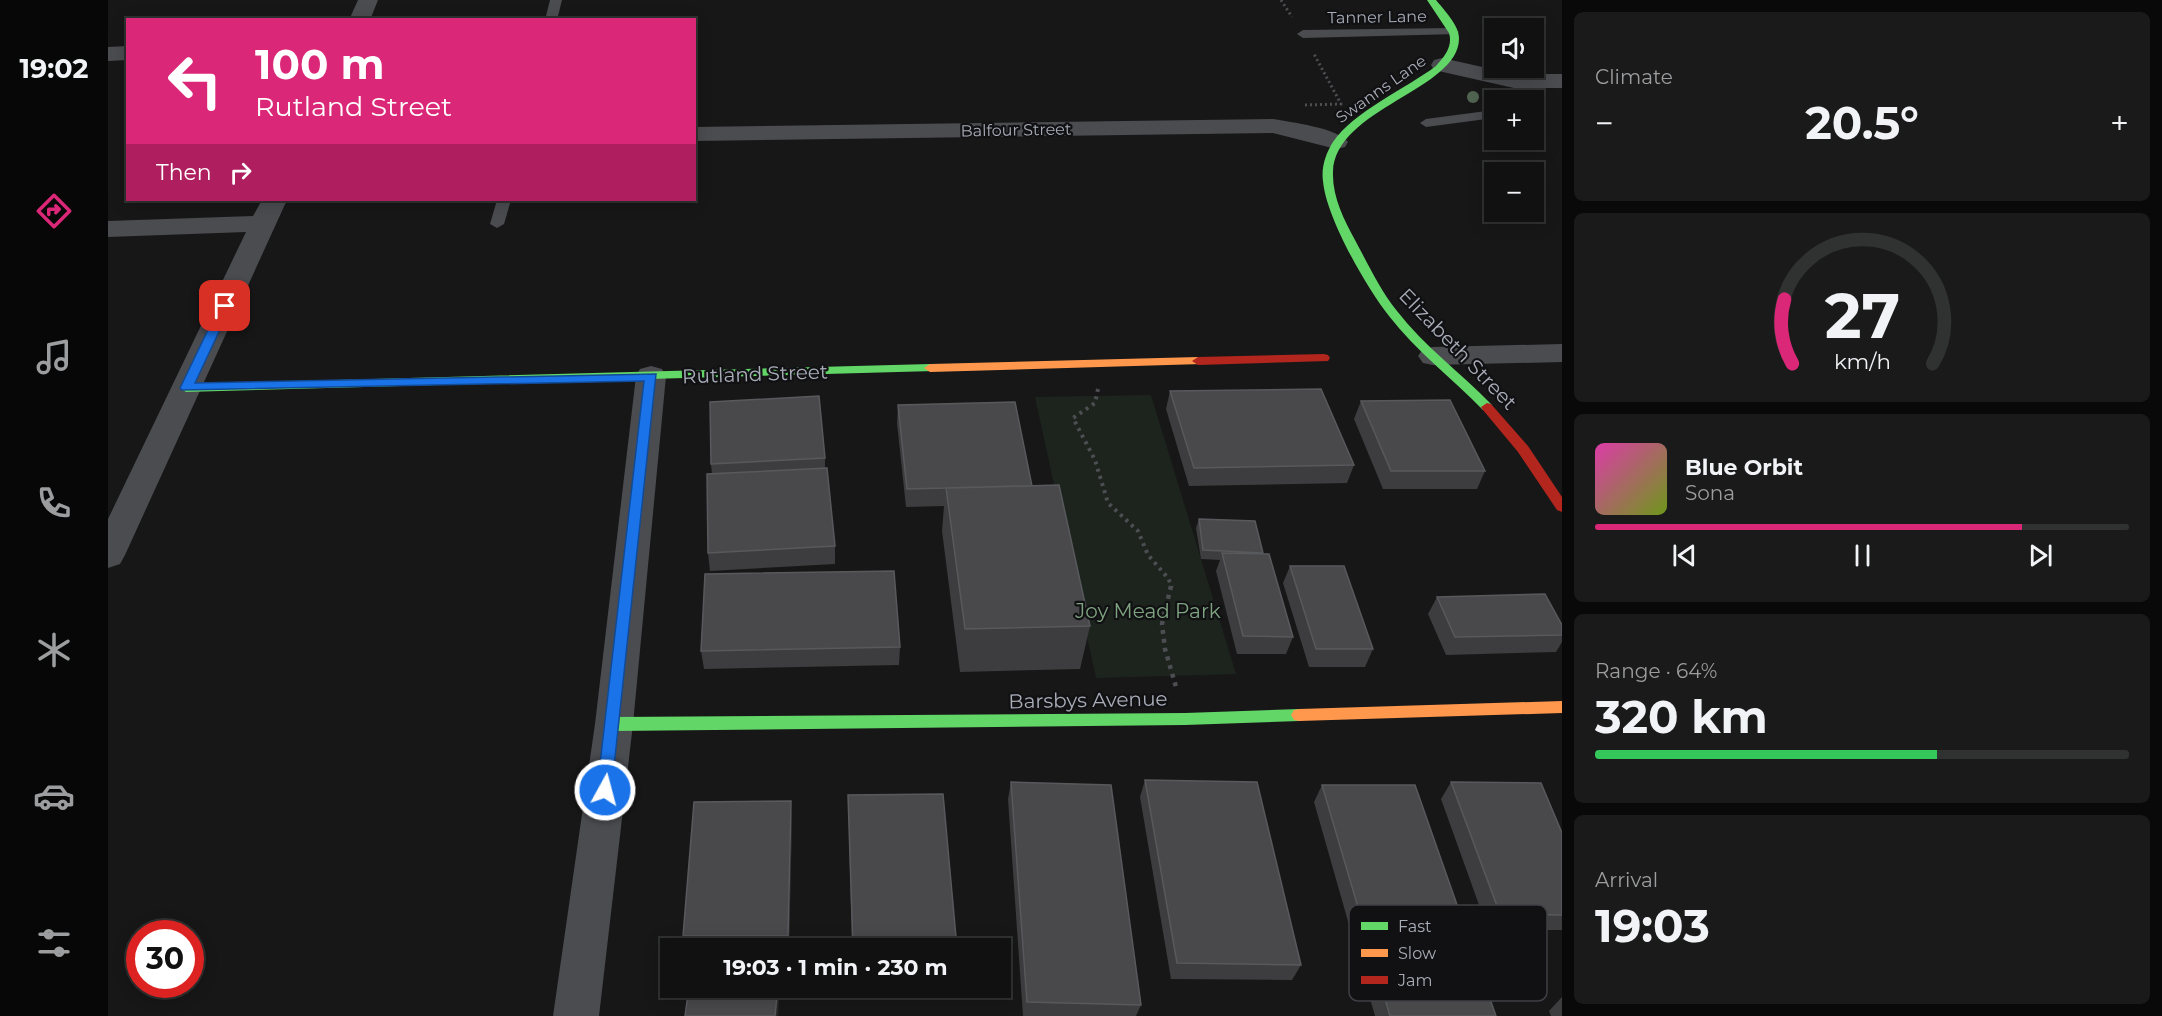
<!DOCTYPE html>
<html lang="en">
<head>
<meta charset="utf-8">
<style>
  :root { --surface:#111; --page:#1a1a1a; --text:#f1f3f6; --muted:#9c9d9f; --line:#303131; --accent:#db2777 }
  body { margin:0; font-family:Montserrat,sans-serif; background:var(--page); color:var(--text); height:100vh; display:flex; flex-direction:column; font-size:22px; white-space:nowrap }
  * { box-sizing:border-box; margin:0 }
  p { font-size:20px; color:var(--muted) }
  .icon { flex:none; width:33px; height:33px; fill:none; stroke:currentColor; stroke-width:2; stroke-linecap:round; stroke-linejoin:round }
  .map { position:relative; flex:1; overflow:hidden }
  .side { display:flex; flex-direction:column; gap:12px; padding:12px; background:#090909; width:600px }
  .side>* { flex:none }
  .banner { position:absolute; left:18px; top:18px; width:570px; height:183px; border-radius:0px; box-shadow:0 3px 15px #0003,0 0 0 2px var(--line); background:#db2777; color:#fff; overflow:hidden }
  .fabs { position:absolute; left:1376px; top:18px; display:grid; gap:12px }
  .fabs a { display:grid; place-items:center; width:60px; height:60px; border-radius:0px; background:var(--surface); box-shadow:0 3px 15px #0003,0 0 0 2px var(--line); font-size:30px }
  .speed { position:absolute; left:18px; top:920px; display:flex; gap:12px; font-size:30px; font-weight:700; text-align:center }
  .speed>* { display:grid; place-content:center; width:78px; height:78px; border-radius:50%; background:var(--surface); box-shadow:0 3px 15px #0003,0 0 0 2px var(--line); line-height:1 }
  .speed .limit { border:9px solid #d22; background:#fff; color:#111 }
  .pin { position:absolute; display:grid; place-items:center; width:51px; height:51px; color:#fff; margin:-26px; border-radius:12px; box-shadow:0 3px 9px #0006 }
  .me { position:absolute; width:66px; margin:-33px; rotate:7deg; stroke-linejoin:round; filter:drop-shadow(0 0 4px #0008) }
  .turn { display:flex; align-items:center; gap:21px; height:126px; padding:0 30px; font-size:27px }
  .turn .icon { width:78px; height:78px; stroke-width:2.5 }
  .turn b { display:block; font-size:42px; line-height:51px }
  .then { display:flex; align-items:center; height:57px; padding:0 30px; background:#0003; gap:12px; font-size:22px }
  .big { font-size:45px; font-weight:700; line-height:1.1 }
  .side .card { flex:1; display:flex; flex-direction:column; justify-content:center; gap:9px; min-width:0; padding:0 21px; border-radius:9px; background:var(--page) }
  .side .dial { align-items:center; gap:0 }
  .dial svg { height:156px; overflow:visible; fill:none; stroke:var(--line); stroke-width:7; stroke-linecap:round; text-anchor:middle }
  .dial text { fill:var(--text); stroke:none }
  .song { display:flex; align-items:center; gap:18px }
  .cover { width:72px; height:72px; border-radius:9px; background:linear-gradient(135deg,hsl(320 70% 55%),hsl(80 70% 35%)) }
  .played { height:6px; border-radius:3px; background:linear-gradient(90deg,var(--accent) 80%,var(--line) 80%) }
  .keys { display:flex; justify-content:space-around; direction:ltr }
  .heat { display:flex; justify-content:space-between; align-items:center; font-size:33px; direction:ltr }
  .charge { height:9px; border-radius:4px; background:linear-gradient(90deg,#34c759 64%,var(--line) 0) }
  .trip { position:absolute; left:552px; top:938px; width:351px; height:60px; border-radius:0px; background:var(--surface); box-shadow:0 3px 15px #0003,0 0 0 2px var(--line); font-weight:700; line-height:60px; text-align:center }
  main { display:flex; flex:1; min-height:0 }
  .tabs { display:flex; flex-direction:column; width:108px; justify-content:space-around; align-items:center; background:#070707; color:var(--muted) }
  .tabs .icon { width:42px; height:42px }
  .tabs .on { color:var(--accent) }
  .tabs b { font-size:27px; color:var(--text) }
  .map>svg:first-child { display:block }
  .green { fill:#1d241e }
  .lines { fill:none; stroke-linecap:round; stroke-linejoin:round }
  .path-far2 { stroke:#4d4e52; stroke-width:3; stroke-dasharray:2 3; stroke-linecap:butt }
  .path-far1 { stroke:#4d4e52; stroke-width:4; stroke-dasharray:3 4.5; stroke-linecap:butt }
  .path { stroke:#4d4e52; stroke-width:4.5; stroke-dasharray:4 5; stroke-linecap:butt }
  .lane { fill:#4b4c50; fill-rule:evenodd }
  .street { fill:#4b4c50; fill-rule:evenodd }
  .fast { fill:#63d668; fill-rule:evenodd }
  .slow { fill:#ff974d; fill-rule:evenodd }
  .jam { fill:#b3261e; fill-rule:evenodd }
  .tree { fill:#506451 }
  .wall { fill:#3d3d3f }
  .shaded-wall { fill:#29292a }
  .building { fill:#49494c; stroke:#58595d; stroke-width:1.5 }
  .route { fill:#1a73e8; stroke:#114b97; stroke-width:1.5 }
  .labels { text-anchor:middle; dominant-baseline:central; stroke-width:4.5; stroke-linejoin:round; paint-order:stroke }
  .far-street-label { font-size:16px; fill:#a8adb8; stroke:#111113 }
  .street-label { font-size:20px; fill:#a8adb8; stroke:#111113 }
  .park-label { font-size:20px; fill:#7fa381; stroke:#111113 }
  .key { fill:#111113; stroke:#3e4045; stroke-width:1.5 }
  .key-label { font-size:16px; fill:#a8adb8 }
</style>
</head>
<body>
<main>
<nav class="tabs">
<b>19:02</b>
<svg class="icon on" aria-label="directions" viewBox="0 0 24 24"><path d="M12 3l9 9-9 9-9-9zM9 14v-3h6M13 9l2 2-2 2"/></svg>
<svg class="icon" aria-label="music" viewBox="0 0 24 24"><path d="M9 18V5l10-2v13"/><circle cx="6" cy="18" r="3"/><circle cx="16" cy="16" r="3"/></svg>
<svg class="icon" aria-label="phone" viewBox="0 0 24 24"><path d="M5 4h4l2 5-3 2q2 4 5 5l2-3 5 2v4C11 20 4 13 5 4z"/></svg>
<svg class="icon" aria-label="climate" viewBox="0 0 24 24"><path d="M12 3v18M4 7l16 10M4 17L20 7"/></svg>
<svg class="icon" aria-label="car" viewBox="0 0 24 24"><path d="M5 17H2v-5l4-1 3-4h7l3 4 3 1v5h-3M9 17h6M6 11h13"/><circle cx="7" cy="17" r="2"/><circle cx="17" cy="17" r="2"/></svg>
<svg class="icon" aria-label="filters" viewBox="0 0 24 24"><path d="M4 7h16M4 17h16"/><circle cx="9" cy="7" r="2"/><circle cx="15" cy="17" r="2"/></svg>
</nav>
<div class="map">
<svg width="1454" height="1016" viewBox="0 0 1454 1016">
  <rect width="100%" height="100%" fill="#171717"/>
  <path class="green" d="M1043 395 1128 674 988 678 927 397Z"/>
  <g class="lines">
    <path class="path-far2" d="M1173 0 1184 17
      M1197 105 1233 104 1206 54"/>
    <path class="path-far1" d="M990 389 987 403 965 418 987 460 1000 503 1030 531 1040 555 1060 578 1064 587"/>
    <path class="path" d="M1063 586 1054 624 1057 649 1068 687"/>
    <path class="lane" d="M442 0H454L449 20H437Z
      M1345 28 1351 32 1349 34 1195 38 1189 34 1195 30Z
      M1428 79 1434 83V97L1425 105V100H1419L1422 83Z
      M1386 110V118L1318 127 1312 123 1318 119Z
      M389 200H403L396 224 389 228 382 224Z"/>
    <path class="street" d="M250 0H270L262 20H241Z
      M20 46V60L0 61V47Z
      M1334 58 1406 74H1454V88H1406L1326 70 1323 65 1326 60Z
      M1165 119C1182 122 1230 128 1240 142L1237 147 1228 149 1165 133 586 141V127Z
      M154 200H179L17 555 12 564 0 568V519L138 232 0 237V221L145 216Z
      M1454 344V362L1325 365 1315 363 1310 356 1315 349 1325 347Z
      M543 366 554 369 558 376 525 724 491 1016H445L487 724 528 376 532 369Z"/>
    <path class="fast" d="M1319 0H1328C1336 10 1351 25 1351 38 1352 90 1227 108 1225 172 1224 196 1236 220 1247 240 1260 264 1272 290 1289 311 1316 346 1353 373 1383 404L1385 407 1379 411 1375 410C1344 378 1308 351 1281 316 1258 287 1218 217 1215 181 1213 167 1218 153 1225 142 1245 112 1299 88 1328 66 1337 56 1345 46 1341 33Z
      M822 364 826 365 828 368 826 371 78 392 72 388 78 384Z
      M1191 709 1196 710 1199 715 1196 720 1191 721 1077 725 506 731 500 729 498 724 500 719 506 717 1077 713Z"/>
    <path class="slow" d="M1090 357 1096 361 1094 364 822 372 816 368 822 364Z
      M1454 701V713L1191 721 1186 720 1183 715 1186 710 1191 709Z"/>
    <path class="jam" d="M1216 354 1220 355 1222 358 1220 361 1090 365 1084 361 1090 357Z
      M1379 403 1383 404 1420 446 1454 497V512L1449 510 1410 452 1375 410 1373 407Z"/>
  </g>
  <circle class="tree" cx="1365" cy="97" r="6"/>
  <path class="wall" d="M1062 391 1246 465 1239 483 1081 486 1058 409Z
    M1253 401 1377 471 1369 489H1275L1246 419Z
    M790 405 924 486 982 626 972 669 852 672 834 531 836 506 798 507 789 423Z
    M717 458V468L727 546V564L602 571 600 553 604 474 603 464Z
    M1091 519 1155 553 1185 637 1178 654H1129L1108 571 1112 560 1093 559 1088 528Z
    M1182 566 1265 649 1257 667H1201L1175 583Z
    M1329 597 1454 625V642L1448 652 1338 655 1320 614Z
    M792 647 791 665 596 669 593 651Z
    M1037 780 1193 965 1184 980 1063 979 1032 797Z
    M903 782 1033 1005 1028 1016H915L900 799Z
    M1343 782 1454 833V930H1380L1333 799Z
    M1214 785 1388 1016H1267L1206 802Z
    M740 795 849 948H744Z
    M684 818 681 948H577L575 936Z
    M1454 997V1016H1443L1441 1011Z"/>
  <path class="shaded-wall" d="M683 801 684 818 681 948 680 936Z
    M670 987 671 998 670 1016H667Z"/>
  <path class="building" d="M1213 389 1246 465 1086 468 1062 391Z
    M711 396 717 458 603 464 602 402Z
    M1342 400 1377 471H1283L1253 401Z
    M907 402 924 486 799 489 790 405Z
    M719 468 727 546 600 553 599 474Z
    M951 485 982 626 857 629 838 488Z
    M1091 519 1147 521 1155 553 1095 550Z
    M1114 553 1161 554 1185 637 1135 636Z
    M1182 566H1236L1265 649H1208Z
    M786 571 792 647 593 651 597 574Z
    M1437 594 1454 625V635L1347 637 1329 597Z
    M1037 780 1149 782 1193 965 1069 963Z
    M903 782 1003 785 1033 1005 919 1002Z
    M1343 782 1433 783 1454 833V915L1392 914Z
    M1214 785H1307L1388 1016H1282Z
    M835 794 849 948H745L740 795Z
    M683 801 680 936H575L586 802Z
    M581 987H670L667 1016H577Z"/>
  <path class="route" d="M113 303 123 306 87 383 548 374 503 795H491L489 790 536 381 74 390 72 388Z"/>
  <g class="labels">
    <g class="far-street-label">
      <text transform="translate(1269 17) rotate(-1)">Tanner Lane</text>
      <text transform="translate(1273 89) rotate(-35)">Swanns Lane</text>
      <text transform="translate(908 130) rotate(-1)">Balfour Street</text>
    </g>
    <g class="street-label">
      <text transform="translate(1350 349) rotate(46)">Elizabeth Street</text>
      <text transform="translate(647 374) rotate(-2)">Rutland Street</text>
      <text transform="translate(980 700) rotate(-1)">Barsbys Avenue</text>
    </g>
    <g class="park-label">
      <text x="1040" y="611">Joy Mead Park</text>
    </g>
  </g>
  <rect x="1241" y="905" width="198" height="96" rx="9" class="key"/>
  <rect x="1253" y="922" width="27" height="8" fill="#63d668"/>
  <rect x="1253" y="949" width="27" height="8" fill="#ff974d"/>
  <rect x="1253" y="976" width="27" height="8" fill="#b3261e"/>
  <g class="key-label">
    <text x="1290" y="932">Fast</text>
    <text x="1290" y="959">Slow</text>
    <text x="1290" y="986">Jam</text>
  </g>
</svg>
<div class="fabs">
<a><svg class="icon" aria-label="sound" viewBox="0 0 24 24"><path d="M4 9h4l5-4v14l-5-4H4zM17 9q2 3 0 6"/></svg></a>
<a>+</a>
<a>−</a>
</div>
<div class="speed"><div class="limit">30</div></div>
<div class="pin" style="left:117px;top:306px;background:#d93025"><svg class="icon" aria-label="arrive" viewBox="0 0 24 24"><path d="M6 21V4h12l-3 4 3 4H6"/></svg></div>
<svg class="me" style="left:497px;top:790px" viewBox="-20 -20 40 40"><circle r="17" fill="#1a73e8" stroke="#fff" stroke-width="3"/><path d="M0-11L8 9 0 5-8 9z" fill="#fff"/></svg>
<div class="trip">19:03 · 1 min · 230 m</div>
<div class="banner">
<div class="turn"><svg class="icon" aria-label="left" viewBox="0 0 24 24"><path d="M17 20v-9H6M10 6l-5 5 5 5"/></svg><div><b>100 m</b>Rutland Street</div></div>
<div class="then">Then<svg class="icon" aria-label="right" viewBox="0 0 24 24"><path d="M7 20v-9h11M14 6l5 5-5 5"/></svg></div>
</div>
</div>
<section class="side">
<div class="card"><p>Climate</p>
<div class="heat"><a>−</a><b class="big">20.5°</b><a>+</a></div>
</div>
<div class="card dial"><svg viewBox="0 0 100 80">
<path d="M14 69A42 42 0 1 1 86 69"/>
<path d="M14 69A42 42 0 0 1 10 36" stroke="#db2777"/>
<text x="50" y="56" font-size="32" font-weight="700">27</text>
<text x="50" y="72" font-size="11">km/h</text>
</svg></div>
<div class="card">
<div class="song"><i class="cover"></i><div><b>Blue Orbit</b><p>Sona</p></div></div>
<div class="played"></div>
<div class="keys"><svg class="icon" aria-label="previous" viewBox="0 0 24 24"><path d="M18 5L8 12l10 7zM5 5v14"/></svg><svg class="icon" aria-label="pause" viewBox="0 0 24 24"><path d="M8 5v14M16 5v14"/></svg><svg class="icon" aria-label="next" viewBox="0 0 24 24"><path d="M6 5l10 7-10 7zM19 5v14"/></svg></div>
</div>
<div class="card"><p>Range · 64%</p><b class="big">320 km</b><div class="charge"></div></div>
<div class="card"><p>Arrival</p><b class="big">19:03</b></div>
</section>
</main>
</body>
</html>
